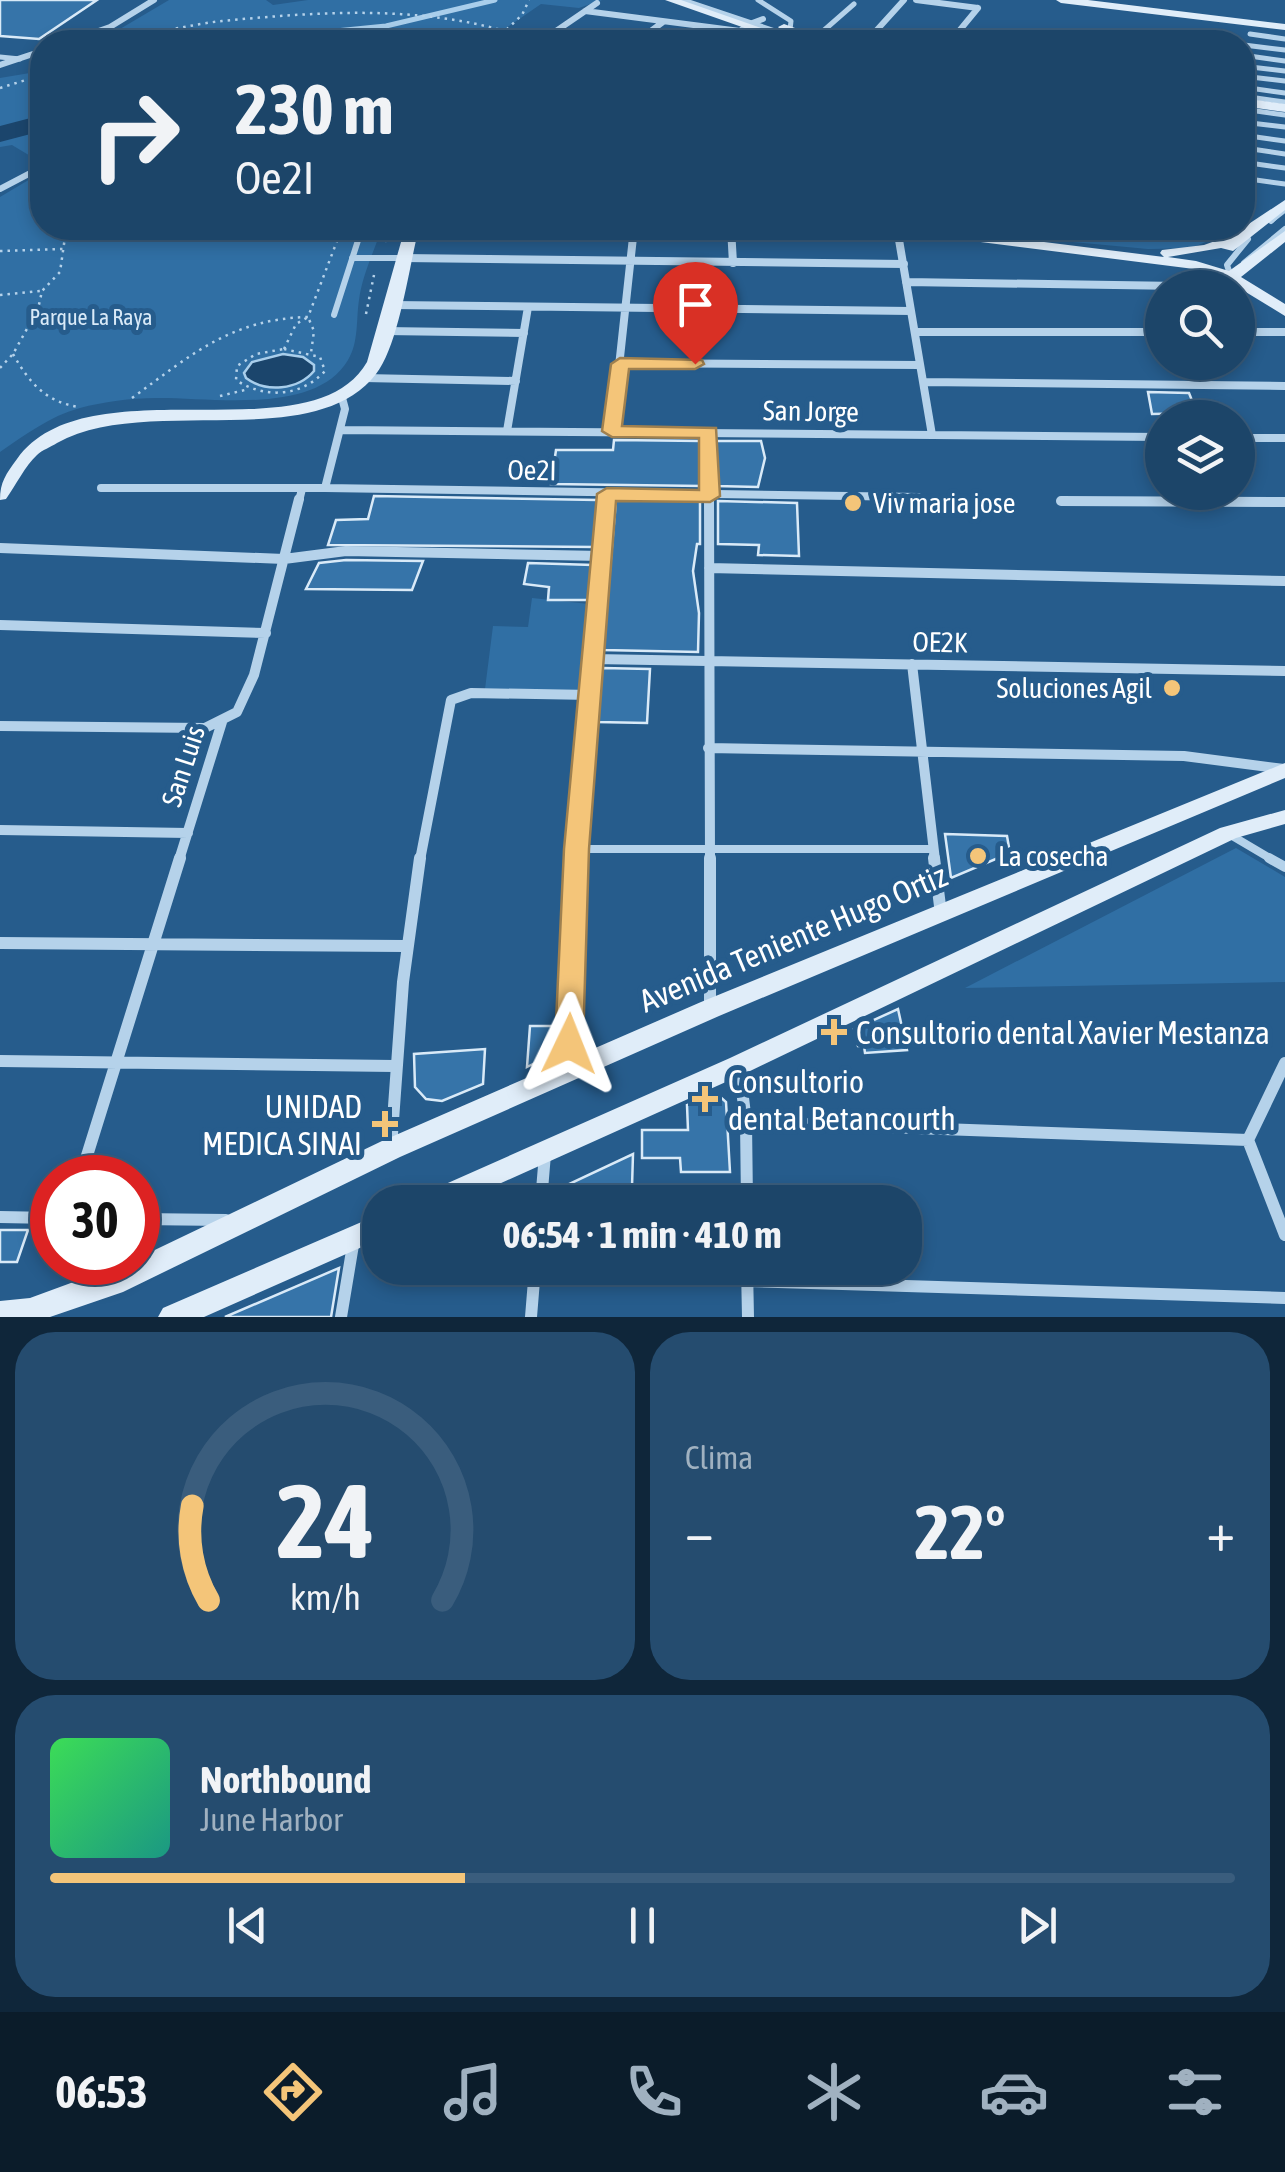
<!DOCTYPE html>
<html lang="es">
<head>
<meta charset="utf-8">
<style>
  :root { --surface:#1c4569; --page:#254c6f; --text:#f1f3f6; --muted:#a0b1c0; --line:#3a5d7d; --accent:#f4c579 }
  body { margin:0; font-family:"Asap Condensed",sans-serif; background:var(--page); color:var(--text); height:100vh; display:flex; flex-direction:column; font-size:38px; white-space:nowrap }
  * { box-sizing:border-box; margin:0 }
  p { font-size:32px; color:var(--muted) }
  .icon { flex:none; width:55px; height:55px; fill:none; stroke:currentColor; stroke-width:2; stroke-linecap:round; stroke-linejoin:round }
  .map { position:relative; height:1317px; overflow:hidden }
  .panel { display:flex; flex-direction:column; gap:15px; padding:15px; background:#0f263a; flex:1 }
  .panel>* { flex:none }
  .hud { position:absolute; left:30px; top:30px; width:1225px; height:210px; border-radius:40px; box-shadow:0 5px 15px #0003,0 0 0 2px var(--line); background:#1c4569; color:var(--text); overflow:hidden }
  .fabs { position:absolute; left:1145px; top:270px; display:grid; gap:20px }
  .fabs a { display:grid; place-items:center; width:110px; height:110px; border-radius:50%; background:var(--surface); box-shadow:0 5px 15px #0003,0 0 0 2px var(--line); font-size:50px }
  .speed { position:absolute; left:30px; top:1155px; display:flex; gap:20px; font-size:50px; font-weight:700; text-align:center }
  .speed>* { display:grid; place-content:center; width:130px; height:130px; border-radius:50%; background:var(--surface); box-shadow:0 5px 15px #0003,0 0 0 2px var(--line); line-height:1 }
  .speed .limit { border:15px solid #d22; background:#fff; color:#111 }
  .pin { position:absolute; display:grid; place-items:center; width:85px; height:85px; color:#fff; margin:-102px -42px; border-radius:50% 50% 50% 0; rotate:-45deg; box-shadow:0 0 10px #0007 }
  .pin .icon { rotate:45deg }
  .me { position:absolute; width:110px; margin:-55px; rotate:2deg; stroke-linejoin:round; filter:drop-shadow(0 0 8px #0008) }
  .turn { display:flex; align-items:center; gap:35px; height:210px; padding:0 40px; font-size:45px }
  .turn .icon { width:130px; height:130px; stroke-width:2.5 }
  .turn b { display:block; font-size:70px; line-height:85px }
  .big { font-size:75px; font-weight:700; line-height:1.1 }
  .panel .tile { flex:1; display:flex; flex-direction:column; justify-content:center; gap:15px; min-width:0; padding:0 35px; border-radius:40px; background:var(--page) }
  .panel .dial { align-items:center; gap:0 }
  .dial svg { height:260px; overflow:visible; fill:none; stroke:var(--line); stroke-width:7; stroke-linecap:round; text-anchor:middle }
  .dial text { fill:var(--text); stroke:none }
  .song { display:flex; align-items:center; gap:30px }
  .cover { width:120px; height:120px; border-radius:15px; background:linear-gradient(135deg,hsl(130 70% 55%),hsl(170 70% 35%)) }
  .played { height:10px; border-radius:5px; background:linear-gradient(90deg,var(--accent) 35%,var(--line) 35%) }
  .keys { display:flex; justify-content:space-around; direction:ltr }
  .heat { display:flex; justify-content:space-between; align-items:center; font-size:55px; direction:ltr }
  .panel .tiles { flex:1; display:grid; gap:15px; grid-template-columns:1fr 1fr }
  .tile:last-child { grid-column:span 2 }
  .trip { position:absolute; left:362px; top:1185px; width:560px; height:100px; border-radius:40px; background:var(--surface); box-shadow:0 5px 15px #0003,0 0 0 2px var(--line); font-weight:700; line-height:100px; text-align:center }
  .tabs { display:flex; height:160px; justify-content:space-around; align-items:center; background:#0b1c2a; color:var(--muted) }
  .tabs .icon { width:70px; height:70px }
  .tabs .current { color:var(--accent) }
  .tabs b { font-size:45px; color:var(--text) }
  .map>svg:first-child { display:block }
  .green { fill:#306fa4 }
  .water { fill:#1b456c; stroke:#a9ceeb; stroke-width:2.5 }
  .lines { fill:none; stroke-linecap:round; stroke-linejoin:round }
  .stream { stroke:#a9ceeb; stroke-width:5 }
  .river { fill:#1b456c; fill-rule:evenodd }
  .building { fill:#3674a9; stroke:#d9eaf8; stroke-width:2.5 }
  .path { stroke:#b5d2ea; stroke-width:2.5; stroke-dasharray:2.5 5; stroke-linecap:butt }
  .lane-far3 { stroke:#b5d2ea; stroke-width:5 }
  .lane-far2 { stroke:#b5d2ea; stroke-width:6 }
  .lane-far1 { stroke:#b5d2ea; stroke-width:8 }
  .lane { stroke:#b5d2ea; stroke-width:10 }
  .street-far3 { stroke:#b5d2ea; stroke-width:6 }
  .street-far2 { stroke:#b5d2ea; stroke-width:8 }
  .street-far1 { stroke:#b5d2ea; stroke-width:10 }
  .street { stroke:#b5d2ea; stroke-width:12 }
  .secondary { fill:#e0edf9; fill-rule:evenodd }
  .route { fill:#f4c579; stroke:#9f804f; stroke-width:2.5 }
  .poi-dot { fill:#f4c579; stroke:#265c8c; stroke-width:4 }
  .labels { text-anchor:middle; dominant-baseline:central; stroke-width:10; stroke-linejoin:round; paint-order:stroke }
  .far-park-label { font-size:22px; fill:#d9eaf8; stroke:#265c8c }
  .street-label { font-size:28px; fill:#fff; stroke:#265c8c }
  .poi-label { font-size:28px; fill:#fff; stroke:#265c8c; text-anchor:start }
  .near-street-label { font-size:32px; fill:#fff; stroke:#265c8c }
  .near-poi-label { font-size:32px; fill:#fff; stroke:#265c8c; text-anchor:start }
</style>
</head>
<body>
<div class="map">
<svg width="1285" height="1317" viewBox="0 0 1285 1317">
  <rect width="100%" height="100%" fill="#265c8c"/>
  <path class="green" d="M169 0H266L273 5 308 0H602L579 8 541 4 496 35 512 42H98Z
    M42 71V163L12 145 0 147V78Z
    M42 172V228H382C374 251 362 276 359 300 356 319 359 342 348 360 315 416 210 397 155 398 132 398 102 402 80 408 50 416 25 435 0 452V197Z
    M924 228H1230L1218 237 1191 248 1148 249Z
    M532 598 589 604 580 690 485 689 493 626 528 627Z
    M1236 848 1285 877V982L965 988Z"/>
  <path class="water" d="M283 354 303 357 314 365V371C298 390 266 393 246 378L244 373 252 362Z"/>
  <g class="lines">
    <path class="stream" d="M273 42 295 35 386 26 495 0"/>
    <path class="river" d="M370 35 382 42H353L356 37Z
      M42 115V131L0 142V126Z"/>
  </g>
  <path class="building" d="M0 0H97L39 39 0 36Z
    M1148 392 1189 393 1197 413 1152 414Z
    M614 440 702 441V486L551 484 556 450H613Z
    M716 441H761L765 458 758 487 716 486Z
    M374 496 598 500 594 547 328 545 336 520 368 519Z
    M616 500 700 501V544H697L693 571 699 613 698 652 603 650Z
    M718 501 797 503 799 556 758 555 759 545 718 544Z
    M346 560 423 561 412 590 306 589 319 563Z
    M528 563 593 565 590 600H548L549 587 524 584Z
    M602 668 650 669 647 723 597 722Z
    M945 834 1007 836 1010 853 951 878Z
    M898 1009 907 1050 865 1053 864 1046H858L854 1029Z
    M530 1026H559L557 1052 527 1067Z
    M485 1049 483 1084 442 1101 426 1099 415 1087 414 1054Z
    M717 1094 726 1102 730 1172H681L680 1158H642V1130H688L687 1105Z
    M633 1154 632 1187H618L617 1202H551L552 1192Z
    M0 1230H28L17 1262H0Z
    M339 1268 331 1317H225Z"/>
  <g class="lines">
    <path class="path" d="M131 32C161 34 192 24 222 21 317 12 412 5 505 31
      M524 38 505 31 522 15 529 0
      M118 41 137 34
      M0 88 42 75
      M1135 241 1156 228
      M385 242 389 228
      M0 251 63 249
      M0 295 40 291
      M366 314 374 275
      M284 349 320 357 325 371C301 397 265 399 236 380L237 366 256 354Z
      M284 349 296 324 308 317 314 331 311 353
      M13 354C29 382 45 402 79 407
      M0 368 13 354 38 309 42 291 60 272 65 237 80 228
      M220 396 249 389
      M132 398C191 355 231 319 308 317L342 228"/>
    <path class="lane-far3" d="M683 0 808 42
      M758 0 791 21 790 30
      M1250 34 1285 39
      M814 39 854 4
      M1244 45 1285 50
      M1242 55 1285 61
      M0 57 20 59
      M1242 66 1285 71
      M1242 76 1285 81
      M1242 87 1285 93
      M1242 96 1285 102
      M1242 109 1285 115
      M1242 122 1285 127
      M1242 135 1285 141
      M1245 148 1285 154
      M1242 162 1285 168
      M1242 178 1285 184
      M1271 221 1285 210"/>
    <path class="lane-far2" d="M1271 221 1274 218
      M352 258H403
      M1244 263 1285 229
      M1231 277 1227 265 1248 239
      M334 315 362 228"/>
    <path class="lane-far1" d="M1229 834 1273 860
      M577 849H933"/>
    <path class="lane" d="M1269 858 1285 867"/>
    <path class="street-far3" d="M916 0 978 8
      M585 11 740 31
      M67 42 110 27 154 0
      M540 42 597 3
      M636 42 663 22
      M728 42 747 25 763 19
      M866 42 904 0
      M950 42 978 8
      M0 65 42 51
      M0 189 40 168"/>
    <path class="street-far2" d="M731 228 733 263
      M897 228 932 435
      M403 258 904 264
      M906 282 1246 287
      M392 305 911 311
      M385 331 524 333
      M915 332H1162
      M1238 332H1285
      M620 363 920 365
      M364 378 516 381
      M923 382 1285 386
      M340 430 1162 437
      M507 431 528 307
      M612 431 634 228
      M709 433V501
      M1238 438H1285
      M101 488H325L345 409 341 394
      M325 488 918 497
      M299 501 302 489
      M606 501 607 495
      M1061 501H1160"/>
    <path class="street-far1" d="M709 499 710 860
      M1061 501 1285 502
      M0 548 284 559 346 551 602 556
      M709 568 1285 581
      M0 625 266 633
      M594 659 1285 671
      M912 664 935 860
      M0 726 205 728 237 712 254 675 299 499
      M708 748 1184 756 1284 769
      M0 830 188 833
      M179 860 222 722
      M420 860 451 700 471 693 592 695
      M577 860 607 499"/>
    <path class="street" d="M710 858V1009
      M934 858 941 914
      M0 943 405 946
      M0 1061 394 1066
      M1285 1063 1248 1140 1285 1235
      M739 1066 746 1122 747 1202
      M567 1072 577 858
      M746 1122 1248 1140
      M391 1148 403 982 420 858
      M80 1178 180 858
      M541 1202 545 1154
      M0 1217 52 1218
      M138 1219 226 1220
      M747 1268 748 1317
      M747 1281 1285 1298
      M341 1317 354 1239
      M531 1317 535 1268"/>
    <path class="secondary" d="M665 0H681L801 42H785Z
      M1056 0H1088L1285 24V30L1061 3Z
      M784 24 828 40 830 42H815L780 29 778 27Z
      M1242 98 1285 104V112L1242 106Z
      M1285 200V210L1233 251 1221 248 1168 257 1196 261 1229 271 1285 231V242L1241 277 1285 304V316L1226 280 1194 269 902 232 895 228H932L1164 257 1160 253 1162 250 1204 245 1232 235Z
      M405 228H419C409 266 399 345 376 374 313 455 146 393 57 443 51 447 42 450 37 455 25 466 16 485 6 499L0 500C0 482 6 474 17 459 87 361 312 458 367 362Z
      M1285 763V778L719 1016 400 1157 123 1292 50 1317H0V1301L30 1298 128 1262H138V1258L382 1141 701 1002Z
      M1285 810V824L1236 838 748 1072 459 1202H419L423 1194 730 1058 1220 828Z
      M380 1214V1239L204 1317H158L163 1308Z"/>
  </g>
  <path class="route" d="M620 358 702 360 704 364 695 369H629L622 426 716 428 720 496 710 502 616 501 589 849 583 1044 579 1052 569 1055 559 1052 555 1044 564 849 597 494 607 488 699 490V438L612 437 602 431 611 364Z"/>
  <g class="poi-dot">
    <circle cx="853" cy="503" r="10"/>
    <circle cx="1172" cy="688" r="10"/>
    <circle cx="978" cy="856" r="10"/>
    <path d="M829 1017h10v10h10v10h-10v10h-10v-10h-10v-10h10z"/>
    <path d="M700 1084h10v10h10v10h-10v10h-10v-10h-10v-10h10z"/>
    <path d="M380 1109h10v10h10v10h-10v10h-10v-10h-10v-10h10z"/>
  </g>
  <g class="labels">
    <g class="far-park-label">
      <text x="91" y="317">Parque La Raya</text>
    </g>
    <g class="street-label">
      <text transform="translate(811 411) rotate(1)">San Jorge</text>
      <text transform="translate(532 470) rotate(1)">Oe2I</text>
      <text transform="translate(940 642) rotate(1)">OE2K</text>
      <text transform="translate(183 766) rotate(-72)">San Luis</text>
    </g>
    <g class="poi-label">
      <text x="873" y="503">Viv maria jose</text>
      <text x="1152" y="688" text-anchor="end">Soluciones Agil</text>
      <text x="998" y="856">La cosecha</text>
    </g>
    <g class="near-street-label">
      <text transform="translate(793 938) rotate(-23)">Avenida Teniente Hugo Ortiz</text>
    </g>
    <g class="near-poi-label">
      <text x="856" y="1032">Consultorio dental Xavier Mestanza</text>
      <text x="728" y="1081">Consultorio<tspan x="728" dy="37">dental Betancourth</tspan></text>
      <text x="362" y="1106" text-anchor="end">UNIDAD<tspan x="362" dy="37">MEDICA SINAI</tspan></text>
    </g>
  </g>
</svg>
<div class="fabs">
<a><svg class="icon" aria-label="search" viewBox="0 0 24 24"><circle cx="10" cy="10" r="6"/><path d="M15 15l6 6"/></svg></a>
<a><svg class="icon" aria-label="layers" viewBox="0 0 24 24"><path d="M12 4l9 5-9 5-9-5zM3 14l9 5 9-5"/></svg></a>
</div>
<div class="speed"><div class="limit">30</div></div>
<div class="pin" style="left:695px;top:364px;background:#d93025"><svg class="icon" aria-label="arrive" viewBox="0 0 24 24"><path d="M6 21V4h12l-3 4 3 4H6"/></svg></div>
<svg class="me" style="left:569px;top:1044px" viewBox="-20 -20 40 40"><path d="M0-17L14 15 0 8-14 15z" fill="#f4c579" stroke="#fff" stroke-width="4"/></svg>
<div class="trip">06:54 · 1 min · 410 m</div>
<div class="hud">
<div class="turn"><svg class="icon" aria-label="right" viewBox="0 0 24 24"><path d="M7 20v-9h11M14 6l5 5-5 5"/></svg><div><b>230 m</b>Oe2I</div></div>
</div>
</div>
<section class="panel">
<div class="tiles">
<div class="tile dial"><svg viewBox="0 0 100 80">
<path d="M14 69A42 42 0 1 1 86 69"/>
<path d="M14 69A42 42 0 0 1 9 40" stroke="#f4c579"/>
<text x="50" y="56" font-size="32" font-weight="700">24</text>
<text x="50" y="72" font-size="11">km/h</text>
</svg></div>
<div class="tile"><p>Clima</p>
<div class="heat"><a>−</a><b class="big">22°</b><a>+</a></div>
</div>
<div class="tile">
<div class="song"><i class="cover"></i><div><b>Northbound</b><p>June Harbor</p></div></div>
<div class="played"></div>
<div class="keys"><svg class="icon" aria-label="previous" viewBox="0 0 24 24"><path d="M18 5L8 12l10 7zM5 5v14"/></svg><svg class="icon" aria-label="pause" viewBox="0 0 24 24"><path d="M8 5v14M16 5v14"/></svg><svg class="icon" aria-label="next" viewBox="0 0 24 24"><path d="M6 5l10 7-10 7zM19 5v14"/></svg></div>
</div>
</div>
</section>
<nav class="tabs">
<b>06:53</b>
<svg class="icon current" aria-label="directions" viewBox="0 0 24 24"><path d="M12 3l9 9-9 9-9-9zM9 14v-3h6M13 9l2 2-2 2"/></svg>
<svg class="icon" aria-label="music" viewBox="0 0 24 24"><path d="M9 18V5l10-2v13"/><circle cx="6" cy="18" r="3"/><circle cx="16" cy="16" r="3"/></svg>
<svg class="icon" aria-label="phone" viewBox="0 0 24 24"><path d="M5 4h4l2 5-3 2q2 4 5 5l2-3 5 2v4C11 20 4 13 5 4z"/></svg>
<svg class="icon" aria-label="climate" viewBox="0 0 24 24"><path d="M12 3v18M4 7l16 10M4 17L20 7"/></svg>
<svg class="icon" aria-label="car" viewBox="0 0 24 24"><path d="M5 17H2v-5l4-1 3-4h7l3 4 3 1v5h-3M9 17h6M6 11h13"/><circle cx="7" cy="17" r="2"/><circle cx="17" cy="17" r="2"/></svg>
<svg class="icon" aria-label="filters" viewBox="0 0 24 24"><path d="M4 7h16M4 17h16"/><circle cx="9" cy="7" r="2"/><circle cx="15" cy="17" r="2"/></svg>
</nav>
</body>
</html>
